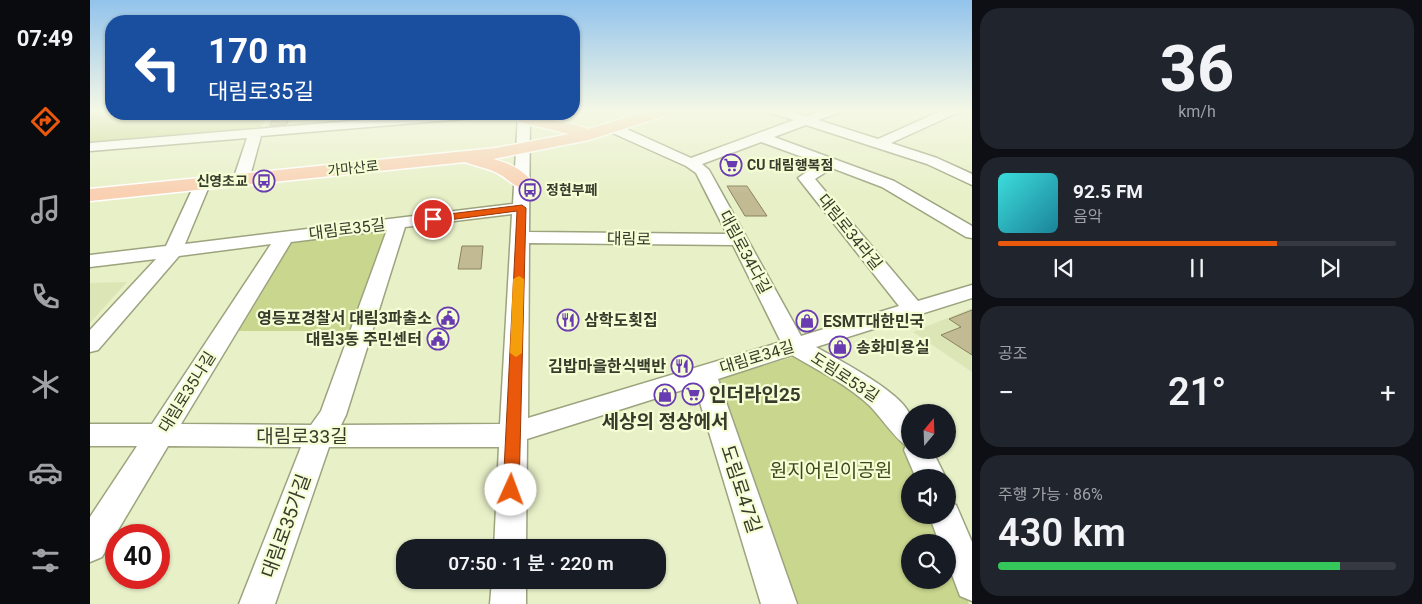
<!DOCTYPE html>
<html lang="ko">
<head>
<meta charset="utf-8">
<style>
  :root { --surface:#171b24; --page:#20242c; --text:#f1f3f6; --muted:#9ea1a6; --line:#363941; --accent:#ea580c }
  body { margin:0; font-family:Roboto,"Noto Sans KR",sans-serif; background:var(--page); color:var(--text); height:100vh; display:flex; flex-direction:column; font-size:19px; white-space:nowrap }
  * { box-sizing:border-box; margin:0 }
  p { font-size:16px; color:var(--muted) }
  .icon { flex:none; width:28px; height:28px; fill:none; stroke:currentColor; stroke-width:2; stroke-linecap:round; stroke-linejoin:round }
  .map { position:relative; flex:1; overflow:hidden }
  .sheet { display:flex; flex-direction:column; gap:8px; padding:8px; background:#0d0f14; width:450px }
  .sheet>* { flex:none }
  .guide { position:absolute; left:15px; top:15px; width:475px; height:105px; border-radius:20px; box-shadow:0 1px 4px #0004; background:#1a4fa0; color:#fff; overflow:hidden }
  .needle { width:32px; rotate:19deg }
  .buttons { position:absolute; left:811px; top:404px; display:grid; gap:10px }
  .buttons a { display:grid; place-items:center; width:55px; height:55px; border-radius:50%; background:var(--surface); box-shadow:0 1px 4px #0004; font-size:25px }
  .speed { position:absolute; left:15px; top:524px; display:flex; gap:10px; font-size:25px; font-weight:700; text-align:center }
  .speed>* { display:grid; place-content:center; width:65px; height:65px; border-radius:50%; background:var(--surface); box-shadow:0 1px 4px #0004; line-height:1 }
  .speed .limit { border:8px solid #d22; background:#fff; color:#111 }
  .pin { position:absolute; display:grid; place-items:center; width:42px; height:42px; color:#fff; margin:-21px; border:2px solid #fff; border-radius:50%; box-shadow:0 1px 5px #0007 }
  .me { position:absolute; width:55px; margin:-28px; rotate:2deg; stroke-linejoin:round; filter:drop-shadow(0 0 4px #0008) }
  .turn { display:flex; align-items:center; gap:18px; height:105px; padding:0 20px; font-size:22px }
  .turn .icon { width:65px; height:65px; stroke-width:2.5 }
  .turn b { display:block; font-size:35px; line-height:42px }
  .big { font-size:38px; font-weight:600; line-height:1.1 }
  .sheet .card { flex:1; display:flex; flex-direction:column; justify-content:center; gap:8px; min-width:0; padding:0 18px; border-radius:20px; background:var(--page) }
  .sheet .dial { align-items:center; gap:0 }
  .dial b { font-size:65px; line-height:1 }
  .song { display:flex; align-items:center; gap:15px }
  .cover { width:60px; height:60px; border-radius:8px; background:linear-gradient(135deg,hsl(180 70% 55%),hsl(190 70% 35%)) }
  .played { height:5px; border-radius:2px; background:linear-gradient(90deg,var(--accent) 70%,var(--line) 70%) }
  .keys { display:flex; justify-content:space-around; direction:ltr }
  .heat { display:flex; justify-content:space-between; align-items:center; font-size:28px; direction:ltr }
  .charge { height:8px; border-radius:4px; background:linear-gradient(90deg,#34c759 86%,var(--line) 0) }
  .trip { position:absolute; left:306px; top:539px; width:270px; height:50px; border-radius:20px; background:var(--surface); box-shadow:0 1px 4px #0004; font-weight:600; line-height:50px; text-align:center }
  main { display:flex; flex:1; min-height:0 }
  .menu { display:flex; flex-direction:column; width:90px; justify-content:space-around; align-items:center; background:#090b0e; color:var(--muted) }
  .menu .icon { width:35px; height:35px }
  .menu .selected { color:var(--accent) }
  .menu b { font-size:22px; color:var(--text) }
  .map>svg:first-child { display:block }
  .built { fill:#dce5b6 }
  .green { fill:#c9d68d }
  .building { fill:#c2ba93; stroke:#8a825d }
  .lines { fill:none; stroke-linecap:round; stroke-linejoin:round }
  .minor-casing { stroke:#9ca37e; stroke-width:3 }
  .major-casing { stroke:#fff; stroke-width:3 }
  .minor { fill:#fff; fill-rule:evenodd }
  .major { fill:#f9d0b2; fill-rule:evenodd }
  .route { fill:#ea580c; stroke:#983908 }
  .slow { fill:#f59e0b }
  .labels { text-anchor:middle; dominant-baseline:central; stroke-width:4.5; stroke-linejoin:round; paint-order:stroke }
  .far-poi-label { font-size:14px; font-weight:bold; fill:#383b2b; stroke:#f5fdd5; text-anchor:start }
  .far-street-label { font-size:14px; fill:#383b2b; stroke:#f5fdd5 }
  .street-label { font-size:16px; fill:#383b2b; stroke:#f5fdd5 }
  .poi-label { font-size:16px; font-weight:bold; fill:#383b2b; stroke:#f5fdd5; text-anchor:end }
  .near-poi-label { font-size:19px; font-weight:bold; fill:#383b2b; stroke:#f5fdd5; text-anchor:start }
  .near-street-label { font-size:19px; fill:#383b2b; stroke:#f5fdd5 }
  .near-park-label { font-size:19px; fill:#3f4518; stroke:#f5fdd5 }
</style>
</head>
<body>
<main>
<nav class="menu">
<b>07:49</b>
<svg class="icon selected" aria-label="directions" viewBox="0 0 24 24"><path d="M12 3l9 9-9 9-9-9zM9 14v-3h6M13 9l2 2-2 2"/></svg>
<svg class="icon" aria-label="music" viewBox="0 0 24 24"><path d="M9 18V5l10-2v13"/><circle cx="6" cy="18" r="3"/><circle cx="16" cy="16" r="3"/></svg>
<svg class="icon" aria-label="phone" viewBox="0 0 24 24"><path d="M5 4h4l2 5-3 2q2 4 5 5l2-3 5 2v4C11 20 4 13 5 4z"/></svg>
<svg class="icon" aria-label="climate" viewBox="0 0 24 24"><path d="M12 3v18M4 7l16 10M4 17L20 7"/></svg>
<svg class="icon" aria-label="car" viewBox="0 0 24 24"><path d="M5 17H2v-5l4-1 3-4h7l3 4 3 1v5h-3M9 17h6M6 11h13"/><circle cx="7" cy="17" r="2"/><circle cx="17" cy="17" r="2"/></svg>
<svg class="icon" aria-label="filters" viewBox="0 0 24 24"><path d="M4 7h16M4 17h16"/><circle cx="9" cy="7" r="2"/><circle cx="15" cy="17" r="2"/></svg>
</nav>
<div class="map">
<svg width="882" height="604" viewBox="0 0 882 604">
  <rect width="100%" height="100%" fill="#e8f0c8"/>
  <path class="built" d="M180 114H330L174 129Z
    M37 282 0 323V283Z
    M882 308V372L823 332Z"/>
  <path class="green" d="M0 110H21V114H177L172 127 0 142Z
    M297 228 260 331H147L203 240Z
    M710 355 774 391 820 450 831 477 820 478V515H846L856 542H820V580H858V545L879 604H702L625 379Z"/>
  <path class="building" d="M184 114H200L197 124 180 126Z
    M637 186H657L677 216H655Z
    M372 246H393L391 269H368Z
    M882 310V355L851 335 871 327 859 319Z"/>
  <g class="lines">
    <g class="minor-casing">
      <path id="minor" d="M678 110H696L716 116 733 110H750L748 113 728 120 788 139 853 110H869L867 113 801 143 847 158 882 174V185L837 164 716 125 684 137 804 181 882 226V238L876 237 792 187 742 168 725 179 828 301 882 285V298L726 347C747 359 812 392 820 415 823 422 820 441 820 450H842L856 478H826L814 450 816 445C808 442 789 415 780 406 758 385 729 371 702 355L628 379 707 604H671L605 386 437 439 436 548H404L409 447H239L185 604H149L211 447 78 446 12 557 0 562V517L47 446H0V424H62L181 244 89 256 8 350 0 352V330L66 259 0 267V255L76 246 106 181H118L120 184 95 244 423 204 428 114H440L439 232 637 234 606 173 596 166 518 131 516 128 523 124 528 125 601 158 704 120 680 113ZM671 142 729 163 708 178 809 306 711 336 619 170 612 164ZM422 214 410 424 251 425 256 415 315 227ZM297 230 231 411 221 425 91 424 201 242ZM439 243 643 245 691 342 438 418Z
        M344 114H391L385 118 171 136 159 180 156 183H146L143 180 157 138 0 151V143Z
        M858 502 866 505 882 542V601L870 596 858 564V542H849L839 515H858Z
        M402 580H436V604H400Z"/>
    </g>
    <g class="major-casing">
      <path id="major" d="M562 110H586L583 113 499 140 403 159C418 163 433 169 443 183L440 187C425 191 418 177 405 172 395 167 384 166 375 162L0 201V189L406 148 479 134 430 122 427 119 430 116 435 114C444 117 496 126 498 129Z"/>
    </g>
    <use href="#minor" class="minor"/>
    <use href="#major" class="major"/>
  </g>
  <linearGradient id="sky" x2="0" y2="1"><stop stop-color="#92c3ec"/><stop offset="0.57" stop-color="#f5f8e6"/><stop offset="1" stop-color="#f5f8e6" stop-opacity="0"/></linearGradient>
  <rect width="882" height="194" fill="url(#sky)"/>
  <path class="route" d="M432 205 436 208 429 490 427 495 421 497 416 495 413 490 427 211 343 222 339 219 343 216Z"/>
  <path class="slow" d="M429 276 434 279 432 353 426 357 420 353 423 279Z"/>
  <defs>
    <g id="supermarket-ring" transform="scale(1.125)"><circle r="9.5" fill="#f5fdd5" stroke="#693bb2" stroke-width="1.5"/><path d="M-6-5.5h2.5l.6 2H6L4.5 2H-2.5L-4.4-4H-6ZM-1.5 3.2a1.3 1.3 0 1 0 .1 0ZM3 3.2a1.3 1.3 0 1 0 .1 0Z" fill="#693bb2"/></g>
    <g id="bus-ring" transform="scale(1.125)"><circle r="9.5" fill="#f5fdd5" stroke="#693bb2" stroke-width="1.5"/><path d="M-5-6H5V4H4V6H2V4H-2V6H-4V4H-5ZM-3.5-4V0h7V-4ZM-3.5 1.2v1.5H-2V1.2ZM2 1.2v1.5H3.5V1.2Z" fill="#693bb2"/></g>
    <g id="civic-ring" transform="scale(1.125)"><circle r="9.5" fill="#f5fdd5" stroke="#693bb2" stroke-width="1.5"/><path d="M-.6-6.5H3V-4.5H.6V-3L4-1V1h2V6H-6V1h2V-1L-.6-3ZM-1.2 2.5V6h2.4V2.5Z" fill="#693bb2"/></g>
    <g id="restaurant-ring" transform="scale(1.125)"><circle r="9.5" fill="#f5fdd5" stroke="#693bb2" stroke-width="1.5"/><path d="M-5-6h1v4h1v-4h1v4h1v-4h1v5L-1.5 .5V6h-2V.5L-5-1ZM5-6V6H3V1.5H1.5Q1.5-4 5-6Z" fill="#693bb2"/></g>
    <g id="shop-ring" transform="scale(1.125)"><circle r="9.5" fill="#f5fdd5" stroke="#693bb2" stroke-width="1.5"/><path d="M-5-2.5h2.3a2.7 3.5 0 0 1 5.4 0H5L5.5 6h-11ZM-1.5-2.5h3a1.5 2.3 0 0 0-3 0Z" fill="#693bb2"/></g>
  </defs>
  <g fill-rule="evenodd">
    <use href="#supermarket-ring" x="641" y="165"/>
    <use href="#bus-ring" x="174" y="181"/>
    <use href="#bus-ring" x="440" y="190"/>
    <use href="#civic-ring" x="358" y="318"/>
    <use href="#restaurant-ring" x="478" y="320"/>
    <use href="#shop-ring" x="717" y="321"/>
    <use href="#civic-ring" x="348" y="339"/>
    <use href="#shop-ring" x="750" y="347"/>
    <use href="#restaurant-ring" x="592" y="366"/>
    <use href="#supermarket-ring" x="603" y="394"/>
    <use href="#shop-ring" x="575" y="395"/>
  </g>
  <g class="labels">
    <g class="far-poi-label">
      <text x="657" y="165">CU 대림행복점</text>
      <text x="158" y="181" text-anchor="end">신영초교</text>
      <text x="456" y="190">정현부페</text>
    </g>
    <g class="far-street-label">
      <text transform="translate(263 168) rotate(-6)">가마산로</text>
    </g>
    <g class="street-label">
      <text transform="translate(257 229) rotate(-7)">대림로35길</text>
      <text transform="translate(760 232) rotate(51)">대림로34라길</text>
      <text transform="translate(539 239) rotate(1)">대림로</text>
      <text transform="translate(655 252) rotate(62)">대림로34다길</text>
      <text transform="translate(667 357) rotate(-17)">대림로34길</text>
      <text transform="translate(755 377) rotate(33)">도림로53길</text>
      <text transform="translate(97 392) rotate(-58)">대림로35나길</text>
    </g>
    <g class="poi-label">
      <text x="342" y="318">영등포경찰서 대림3파출소</text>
      <text x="494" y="320" text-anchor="start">삼학도횟집</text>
      <text x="733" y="321" text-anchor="start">ESMT대한민국</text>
      <text x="332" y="339">대림3동 주민센터</text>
      <text x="766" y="347" text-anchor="start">송화미용실</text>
      <text x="576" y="366">김밥마을한식백반</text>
    </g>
    <g class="near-poi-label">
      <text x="619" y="394">인더라인25</text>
      <text x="575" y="421" text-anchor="middle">세상의 정상에서</text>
    </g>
    <g class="near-street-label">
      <text x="212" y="436">대림로33길</text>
      <text transform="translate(651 489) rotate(72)">도림로47길</text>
      <text transform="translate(196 526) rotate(-70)">대림로35가길</text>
    </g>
    <g class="near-park-label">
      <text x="741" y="470">원지어린이공원</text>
    </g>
  </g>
</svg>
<div class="buttons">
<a><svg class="needle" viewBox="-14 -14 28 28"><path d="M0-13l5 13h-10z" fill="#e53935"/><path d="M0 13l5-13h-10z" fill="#9ea1a6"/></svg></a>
<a><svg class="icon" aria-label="sound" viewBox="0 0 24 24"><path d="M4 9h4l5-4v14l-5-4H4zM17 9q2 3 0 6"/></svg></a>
<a><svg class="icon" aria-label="search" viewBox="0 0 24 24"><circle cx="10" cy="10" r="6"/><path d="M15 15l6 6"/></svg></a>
</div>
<div class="speed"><div class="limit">40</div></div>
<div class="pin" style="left:343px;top:219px;background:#d93025"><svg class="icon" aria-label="arrive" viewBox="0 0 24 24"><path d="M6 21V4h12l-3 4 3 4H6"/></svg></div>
<svg class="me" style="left:421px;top:490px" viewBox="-20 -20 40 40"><circle r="19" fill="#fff"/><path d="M0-13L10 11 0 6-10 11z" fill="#ea580c"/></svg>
<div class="trip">07:50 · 1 분 · 220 m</div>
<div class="guide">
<div class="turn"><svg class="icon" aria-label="left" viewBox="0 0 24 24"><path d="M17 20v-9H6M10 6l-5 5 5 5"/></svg><div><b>170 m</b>대림로35길</div></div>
</div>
</div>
<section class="sheet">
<div class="card dial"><b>36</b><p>km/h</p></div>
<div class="card">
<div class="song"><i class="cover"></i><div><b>92.5 FM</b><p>음악</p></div></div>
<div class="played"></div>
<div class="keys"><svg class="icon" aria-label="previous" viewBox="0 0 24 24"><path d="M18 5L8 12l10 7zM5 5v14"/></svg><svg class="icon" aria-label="pause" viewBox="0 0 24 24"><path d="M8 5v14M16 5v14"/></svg><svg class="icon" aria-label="next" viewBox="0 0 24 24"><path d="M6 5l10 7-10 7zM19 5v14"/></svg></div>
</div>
<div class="card"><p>공조</p>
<div class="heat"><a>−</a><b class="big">21°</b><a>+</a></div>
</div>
<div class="card"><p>주행 가능 · 86%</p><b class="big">430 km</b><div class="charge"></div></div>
</section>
</main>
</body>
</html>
